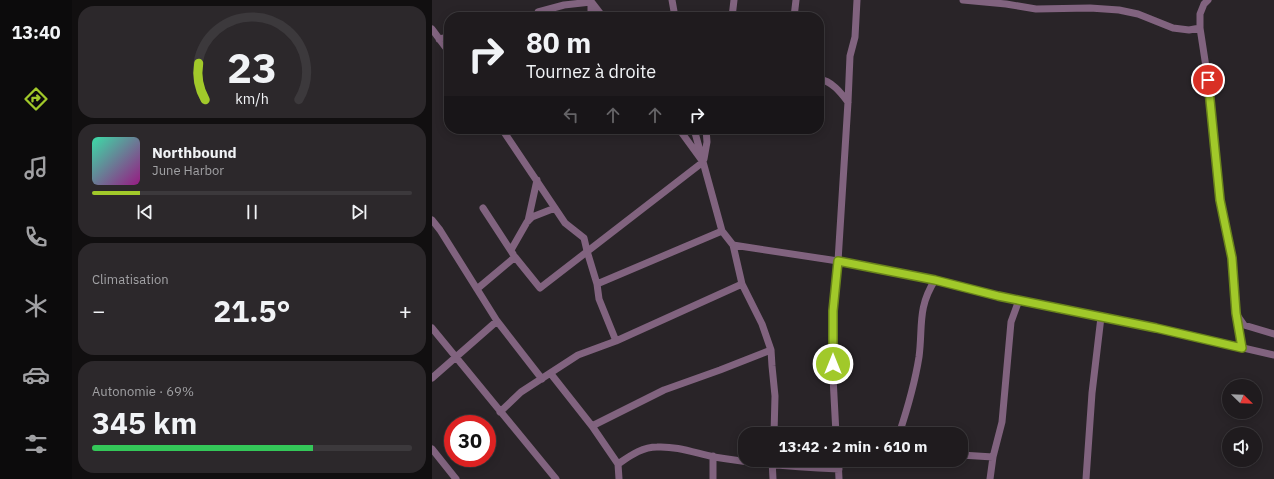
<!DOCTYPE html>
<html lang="fr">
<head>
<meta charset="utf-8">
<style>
  :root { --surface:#1f1b1e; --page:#2c282b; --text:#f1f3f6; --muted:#a1a1a4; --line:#3c393c; --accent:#a1c92a }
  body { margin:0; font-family:"IBM Plex Sans",sans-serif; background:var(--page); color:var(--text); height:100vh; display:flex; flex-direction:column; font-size:15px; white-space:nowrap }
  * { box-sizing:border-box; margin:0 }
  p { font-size:13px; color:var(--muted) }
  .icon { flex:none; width:22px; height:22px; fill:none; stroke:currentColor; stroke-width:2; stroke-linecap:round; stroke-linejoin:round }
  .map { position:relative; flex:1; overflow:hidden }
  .panel { display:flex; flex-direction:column; gap:6px; padding:6px; background:#110f10; width:360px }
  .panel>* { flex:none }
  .top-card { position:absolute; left:12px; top:12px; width:380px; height:122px; border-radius:16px; box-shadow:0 2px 10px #0003,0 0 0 1px var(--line); background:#1f1b1e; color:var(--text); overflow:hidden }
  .needle { width:26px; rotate:113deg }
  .controls { position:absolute; left:790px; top:379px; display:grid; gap:8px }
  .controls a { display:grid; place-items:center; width:40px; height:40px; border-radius:50%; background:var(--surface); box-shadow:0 2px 10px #0003,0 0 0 1px var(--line); font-size:20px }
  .speed { position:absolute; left:12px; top:415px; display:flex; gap:8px; font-size:20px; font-weight:700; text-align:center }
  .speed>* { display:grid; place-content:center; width:52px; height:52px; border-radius:50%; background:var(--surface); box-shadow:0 2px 10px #0003,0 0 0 1px var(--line); line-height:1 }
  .speed .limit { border:6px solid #d22; background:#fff; color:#111 }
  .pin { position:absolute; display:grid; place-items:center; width:34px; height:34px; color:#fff; margin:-17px; border:2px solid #fff; border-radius:50%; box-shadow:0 1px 4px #0007 }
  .me { position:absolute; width:44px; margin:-22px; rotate:0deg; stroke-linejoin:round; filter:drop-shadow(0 0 3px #0008) }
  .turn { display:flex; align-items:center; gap:14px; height:84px; padding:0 16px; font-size:18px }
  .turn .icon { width:52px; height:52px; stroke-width:2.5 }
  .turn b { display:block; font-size:28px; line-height:34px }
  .lanes { display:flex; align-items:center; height:38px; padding:0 16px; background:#0003; justify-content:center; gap:20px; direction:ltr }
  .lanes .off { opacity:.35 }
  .big { font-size:30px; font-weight:700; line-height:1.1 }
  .panel .tile { flex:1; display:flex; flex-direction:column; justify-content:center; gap:6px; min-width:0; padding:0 14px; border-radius:16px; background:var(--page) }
  .panel .dial { align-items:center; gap:0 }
  .dial svg { height:104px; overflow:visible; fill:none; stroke:var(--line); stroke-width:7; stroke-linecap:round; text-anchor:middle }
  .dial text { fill:var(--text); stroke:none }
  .song { display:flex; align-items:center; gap:12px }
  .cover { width:48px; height:48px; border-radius:6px; background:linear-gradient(135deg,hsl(160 70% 55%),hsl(310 70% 35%)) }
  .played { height:4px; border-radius:2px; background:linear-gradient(90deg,var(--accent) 15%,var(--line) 15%) }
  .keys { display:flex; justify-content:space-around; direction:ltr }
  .heat { display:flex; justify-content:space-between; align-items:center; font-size:22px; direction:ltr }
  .charge { height:6px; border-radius:3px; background:linear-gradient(90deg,#34c759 69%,var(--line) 0) }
  .trip { position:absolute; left:306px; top:427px; width:230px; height:40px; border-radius:16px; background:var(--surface); box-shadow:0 2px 10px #0003,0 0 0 1px var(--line); font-weight:700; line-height:40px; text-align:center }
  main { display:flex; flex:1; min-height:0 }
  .menu { display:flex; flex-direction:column; width:72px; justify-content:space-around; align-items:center; background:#0c0b0c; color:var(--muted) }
  .menu .icon { width:28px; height:28px }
  .menu .active { color:var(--accent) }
  .menu b { font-size:18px; color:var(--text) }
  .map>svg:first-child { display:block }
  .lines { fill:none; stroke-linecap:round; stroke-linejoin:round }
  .minor { stroke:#81637f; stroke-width:7 }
  .route-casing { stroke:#69831b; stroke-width:10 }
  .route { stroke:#a1c92a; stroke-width:7 }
</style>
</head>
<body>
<main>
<nav class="menu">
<b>13:40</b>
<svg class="icon active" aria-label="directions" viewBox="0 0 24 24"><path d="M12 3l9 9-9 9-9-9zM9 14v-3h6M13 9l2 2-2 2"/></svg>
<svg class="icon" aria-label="music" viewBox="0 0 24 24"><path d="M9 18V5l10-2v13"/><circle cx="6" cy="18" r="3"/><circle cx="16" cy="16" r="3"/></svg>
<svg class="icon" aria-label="phone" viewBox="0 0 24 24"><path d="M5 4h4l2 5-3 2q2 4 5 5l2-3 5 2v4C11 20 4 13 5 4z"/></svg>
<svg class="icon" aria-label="climate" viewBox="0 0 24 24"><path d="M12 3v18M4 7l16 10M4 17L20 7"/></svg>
<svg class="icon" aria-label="car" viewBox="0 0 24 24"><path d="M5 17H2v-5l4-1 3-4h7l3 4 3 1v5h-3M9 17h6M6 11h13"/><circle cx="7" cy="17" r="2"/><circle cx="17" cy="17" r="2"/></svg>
<svg class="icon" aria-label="filters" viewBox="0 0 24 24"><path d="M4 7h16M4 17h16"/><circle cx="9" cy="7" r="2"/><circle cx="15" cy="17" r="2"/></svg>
</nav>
<section class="panel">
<div class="tile dial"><svg viewBox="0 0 100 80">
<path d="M14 69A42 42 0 1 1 86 69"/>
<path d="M14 69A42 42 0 0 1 9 41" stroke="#a1c92a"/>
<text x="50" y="56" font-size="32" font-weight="700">23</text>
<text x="50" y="72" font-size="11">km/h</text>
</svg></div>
<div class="tile">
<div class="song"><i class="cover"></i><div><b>Northbound</b><p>June Harbor</p></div></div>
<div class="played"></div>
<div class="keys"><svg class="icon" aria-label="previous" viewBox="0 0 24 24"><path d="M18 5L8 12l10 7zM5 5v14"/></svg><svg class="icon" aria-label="pause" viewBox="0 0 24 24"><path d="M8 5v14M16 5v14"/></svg><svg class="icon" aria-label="next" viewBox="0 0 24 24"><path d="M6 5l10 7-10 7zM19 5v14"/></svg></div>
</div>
<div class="tile"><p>Climatisation</p>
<div class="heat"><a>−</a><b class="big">21.5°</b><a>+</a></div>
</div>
<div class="tile"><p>Autonomie · 69%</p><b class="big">345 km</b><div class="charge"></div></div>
</section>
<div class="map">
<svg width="842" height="479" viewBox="0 0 842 479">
  <rect width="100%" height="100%" fill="#292428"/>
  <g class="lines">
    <path class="minor" d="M158 0 171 17
      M240 0 243 17
      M531 0 574 4 604 9 658 8 687 10 706 14 741 28 757 30 768 28
      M776 0 772 4 768 14V28L778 93 788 200 800 258 804 313 810 348
      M104 17 106 12 132 5 159 2V17
      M300 17 302 0
      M362 17 364 0
      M0 29 17 52
      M7 39 17 37
      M387 79C400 81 409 93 416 102
      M262 129 290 231 301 245 310 284 330 324 339 350 340 366 343 396 342 434
      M272 159 275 142 274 129
      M51 208 81 254
      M0 220 8 230 65 321 110 379
      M96 221 105 180
      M301 245 406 261 503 280 566 296 725 328 842 355
      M79 250 95 222 100 217 123 208
      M165 284 290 231
      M45 289 83 257 108 288 271 162 247 129
      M805 315 812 325 842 334
      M0 328 124 479
      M184 341 310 284
      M119 374 160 426 186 464 187 479
      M0 378 65 321
      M68 412 89 392 146 355 184 341 167 299 165 284 155 251 152 238 133 223 70 129
      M160 426 232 390 288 370 339 350
      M404 434 401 377V311L406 261 416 102 418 56 423 37 425 0
      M467 434C475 410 483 382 487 357 491 327 485 308 503 280
      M0 449 24 479
      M529 455 561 457
      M340 460 341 479
      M406 460 407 479
      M186 464C198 456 210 447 225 447 245 446 263 453 282 457 324 464 365 467 407 469
      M281 479V456
      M558 479 561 457 570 422 579 322 587 300
      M654 479 660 393 669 317"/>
  </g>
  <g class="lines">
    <g class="route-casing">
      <path id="route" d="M401 364V311L406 261 503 280 566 296 724 328 810 348 804 313 800 258 788 200 776 80"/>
    </g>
    <use href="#route" class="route"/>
  </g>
</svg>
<div class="controls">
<a><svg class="needle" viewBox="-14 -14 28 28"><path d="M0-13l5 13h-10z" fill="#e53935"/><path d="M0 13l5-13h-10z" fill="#a1a1a4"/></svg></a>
<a><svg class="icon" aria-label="sound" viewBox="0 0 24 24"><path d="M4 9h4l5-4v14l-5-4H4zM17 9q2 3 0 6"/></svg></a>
</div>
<div class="speed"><div class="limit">30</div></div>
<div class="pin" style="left:776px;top:80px;background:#d93025"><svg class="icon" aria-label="arrive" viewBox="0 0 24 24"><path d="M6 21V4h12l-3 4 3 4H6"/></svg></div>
<svg class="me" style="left:401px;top:364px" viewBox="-20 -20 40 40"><circle r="17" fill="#a1c92a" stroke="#fff" stroke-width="3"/><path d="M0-11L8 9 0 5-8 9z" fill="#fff"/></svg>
<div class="trip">13:42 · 2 min · 610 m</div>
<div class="top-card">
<div class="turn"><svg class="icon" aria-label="right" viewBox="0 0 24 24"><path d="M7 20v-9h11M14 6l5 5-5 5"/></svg><div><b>80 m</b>Tournez à droite</div></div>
<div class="lanes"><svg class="icon off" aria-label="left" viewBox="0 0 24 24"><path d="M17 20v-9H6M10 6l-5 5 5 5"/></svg><svg class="icon off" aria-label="ahead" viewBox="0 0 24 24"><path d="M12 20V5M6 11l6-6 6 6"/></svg><svg class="icon off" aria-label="ahead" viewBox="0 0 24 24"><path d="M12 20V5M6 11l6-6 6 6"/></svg><svg class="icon" aria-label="right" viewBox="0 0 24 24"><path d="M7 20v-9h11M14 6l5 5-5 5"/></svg></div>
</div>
</div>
</main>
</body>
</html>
